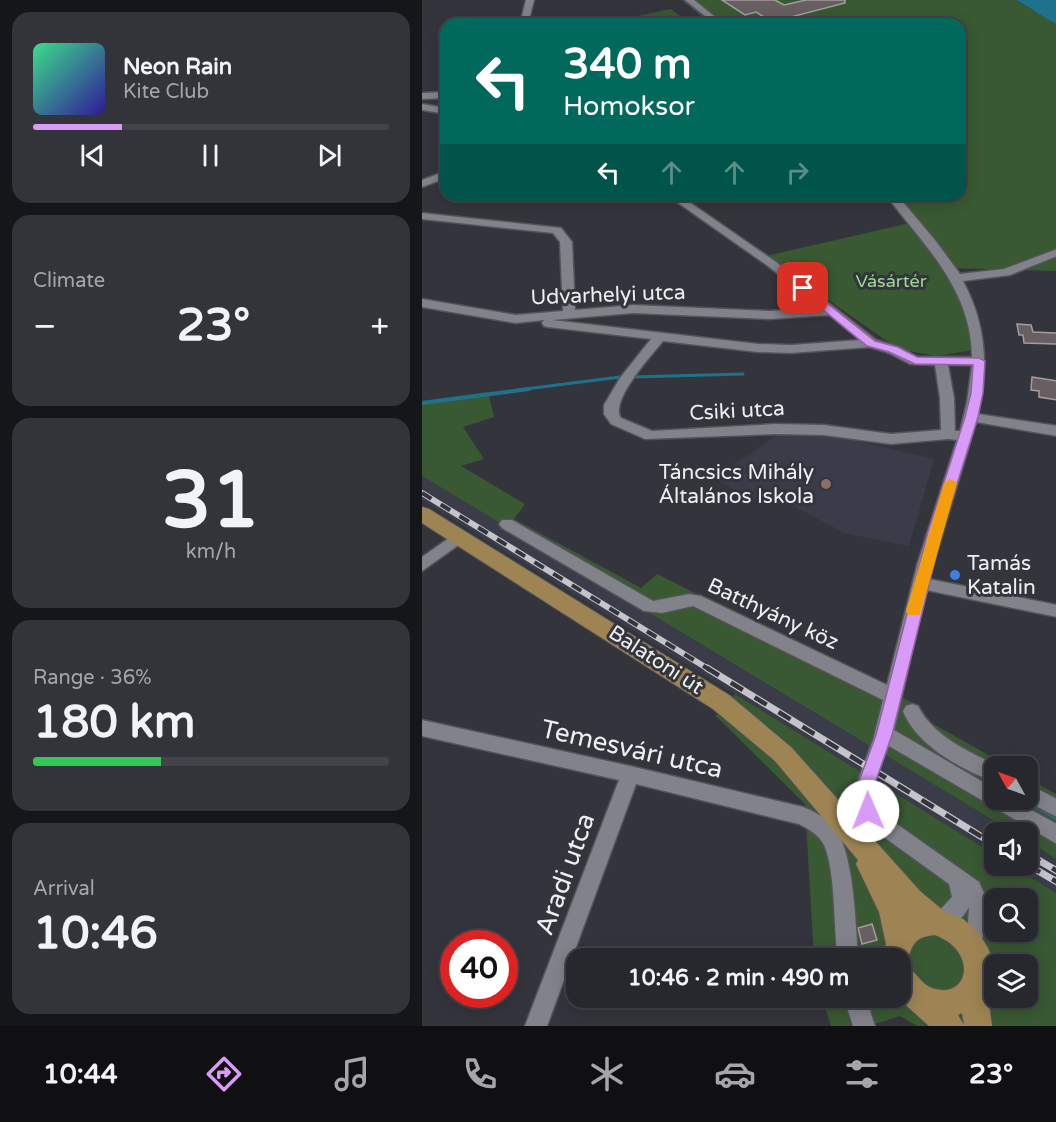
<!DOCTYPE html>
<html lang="en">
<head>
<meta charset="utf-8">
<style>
  :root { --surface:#27282d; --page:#333439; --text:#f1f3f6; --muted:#a4a6aa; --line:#434449; --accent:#d89bf8 }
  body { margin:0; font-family:"Varela Round",sans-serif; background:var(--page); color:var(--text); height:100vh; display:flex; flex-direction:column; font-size:22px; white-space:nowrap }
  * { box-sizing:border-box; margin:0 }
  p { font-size:20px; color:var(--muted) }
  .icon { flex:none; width:33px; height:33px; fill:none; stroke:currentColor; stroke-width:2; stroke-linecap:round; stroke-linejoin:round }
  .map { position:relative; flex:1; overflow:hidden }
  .drawer { display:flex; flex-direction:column; gap:12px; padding:12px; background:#151619; width:422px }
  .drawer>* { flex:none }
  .banner { position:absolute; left:18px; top:18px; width:526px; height:183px; border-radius:18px; box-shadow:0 3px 15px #0003,0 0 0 2px var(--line); background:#00695c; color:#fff; overflow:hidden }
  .needle { width:39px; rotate:310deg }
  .tools { position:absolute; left:562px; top:756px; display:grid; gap:12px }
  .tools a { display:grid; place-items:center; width:54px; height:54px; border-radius:12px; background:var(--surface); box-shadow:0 3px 15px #0003,0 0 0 2px var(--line); font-size:30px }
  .speed { position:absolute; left:18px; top:930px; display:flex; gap:12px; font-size:30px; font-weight:700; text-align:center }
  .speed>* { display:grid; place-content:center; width:78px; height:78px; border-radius:50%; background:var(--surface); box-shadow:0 3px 15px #0003,0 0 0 2px var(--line); line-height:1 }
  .speed .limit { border:9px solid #d22; background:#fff; color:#111 }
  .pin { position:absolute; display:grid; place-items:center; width:51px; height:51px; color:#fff; margin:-26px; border-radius:12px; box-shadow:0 3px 9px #0006 }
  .me { position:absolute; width:66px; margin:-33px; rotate:359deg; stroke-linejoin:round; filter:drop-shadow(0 0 4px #0008) }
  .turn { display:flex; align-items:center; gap:21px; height:126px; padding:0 24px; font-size:27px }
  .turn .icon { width:78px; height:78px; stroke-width:2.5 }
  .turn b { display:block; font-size:42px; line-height:51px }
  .lanes { display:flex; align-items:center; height:57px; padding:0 24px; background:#0003; justify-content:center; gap:30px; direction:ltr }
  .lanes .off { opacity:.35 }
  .big { font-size:45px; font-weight:700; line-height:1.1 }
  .drawer .widget { flex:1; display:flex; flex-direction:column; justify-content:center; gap:9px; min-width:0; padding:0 21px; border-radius:18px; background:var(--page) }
  .drawer .dial { align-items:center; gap:0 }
  .dial b { font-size:78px; line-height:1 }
  .song { display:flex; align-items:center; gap:18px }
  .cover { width:72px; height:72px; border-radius:9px; background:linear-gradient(135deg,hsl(150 70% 55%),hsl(250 70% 35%)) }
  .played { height:6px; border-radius:3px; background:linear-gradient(90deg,var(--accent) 25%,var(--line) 25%) }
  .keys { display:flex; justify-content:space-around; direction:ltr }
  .heat { display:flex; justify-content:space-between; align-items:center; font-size:33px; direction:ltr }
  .charge { height:9px; border-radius:4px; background:linear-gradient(90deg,#34c759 36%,var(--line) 0) }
  .trip { position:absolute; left:144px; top:948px; width:345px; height:60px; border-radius:18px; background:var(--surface); box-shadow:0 3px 15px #0003,0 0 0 2px var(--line); font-weight:700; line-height:60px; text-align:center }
  .dock { display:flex; height:96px; justify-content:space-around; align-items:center; background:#101012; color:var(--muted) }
  .dock .icon { width:42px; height:42px }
  .dock .on { color:var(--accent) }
  .dock b { font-size:27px; color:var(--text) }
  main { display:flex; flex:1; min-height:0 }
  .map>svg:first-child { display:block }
  .built { fill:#3b3c49 }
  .green { fill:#385932; fill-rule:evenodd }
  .water { fill:#1e728c }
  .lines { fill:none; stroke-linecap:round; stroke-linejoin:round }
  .stream-far2 { stroke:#1e728c; stroke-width:3 }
  .stream-far1 { stroke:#1e728c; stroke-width:4 }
  .stream { stroke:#1e728c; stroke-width:4.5 }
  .building { fill:#685f62; stroke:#a59c9f; stroke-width:1.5 }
  .minor-casing { stroke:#535358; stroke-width:3 }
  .major-casing { stroke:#535358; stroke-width:2 }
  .minor { fill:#81828a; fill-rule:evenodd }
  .major { fill:#9e8453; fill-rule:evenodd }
  .rail-far1-casing { stroke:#c4c5ca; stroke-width:6 }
  .rail-casing { stroke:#c4c5ca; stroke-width:7 }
  .rail-far1 { stroke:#34353c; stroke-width:4; stroke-dasharray:11; stroke-linecap:butt }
  .rail { stroke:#34353c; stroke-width:4.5; stroke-dasharray:14; stroke-linecap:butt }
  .route { fill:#d89bf8; stroke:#8c65a1; stroke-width:1.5 }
  .slow { fill:#f59e0b }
  .education-dot { fill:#8d6e63; stroke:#34353c; stroke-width:2 }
  .shop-dot { fill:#3f7fe0; stroke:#34353c; stroke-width:2 }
  .labels { text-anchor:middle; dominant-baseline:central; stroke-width:6; stroke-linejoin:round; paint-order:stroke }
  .far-park-label { font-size:18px; fill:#9cd991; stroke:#34353c }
  .street-label { font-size:21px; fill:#eeeff3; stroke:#34353c }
  .poi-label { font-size:21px; fill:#eeeff3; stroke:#34353c; text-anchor:end }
  .near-street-label { font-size:26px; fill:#eeeff3; stroke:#34353c }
</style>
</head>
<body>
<main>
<section class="drawer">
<div class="widget">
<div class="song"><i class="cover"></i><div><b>Neon Rain</b><p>Kite Club</p></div></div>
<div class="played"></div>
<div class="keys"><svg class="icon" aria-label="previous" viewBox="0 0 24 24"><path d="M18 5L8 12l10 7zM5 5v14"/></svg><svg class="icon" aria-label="pause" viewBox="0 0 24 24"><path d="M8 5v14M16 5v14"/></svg><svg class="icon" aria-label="next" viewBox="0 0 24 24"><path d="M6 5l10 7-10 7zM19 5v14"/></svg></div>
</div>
<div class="widget"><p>Climate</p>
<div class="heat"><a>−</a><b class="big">23°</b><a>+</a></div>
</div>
<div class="widget dial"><b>31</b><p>km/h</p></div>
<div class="widget"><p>Range · 36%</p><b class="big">180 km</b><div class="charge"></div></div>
<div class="widget"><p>Arrival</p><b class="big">10:46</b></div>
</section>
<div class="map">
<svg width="635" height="1026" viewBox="0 0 635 1026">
  <rect width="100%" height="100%" fill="#34353c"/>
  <path class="built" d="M404 434 512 459 487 546 422 533 342 490 328 503 294 477 355 435Z
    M0 476 591 832H573V855L0 500Z
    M606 841 634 859V893L590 866H606Z"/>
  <path class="green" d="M260 0H594C608 7 620 17 634 24V271L529 268 558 349 514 356 476 349 344 256 488 223 463 195H538V24H289Z
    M249 9 268 24H188L186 22Z
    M66 392 72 417 41 427 62 459 39 466 103 504 92 519 219 588 235 574 497 706V716L586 766H573V800H606V778L634 794V859L606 841V832H591L0 476V401Z
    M313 694 573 855V866H590L634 893V1026H495L478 1016 447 1026H409L400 998H478V958H392L383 804 294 716ZM573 898H606V932H573ZM573 964H606V998H573Z"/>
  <path class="water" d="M594 0H634V24C620 17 608 7 594 0Z"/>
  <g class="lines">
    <path class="stream-far2" d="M211 377 321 374
      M96 390 198 377"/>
    <path class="stream-far1" d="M0 403 107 389"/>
    <path class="stream" d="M614 806 635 818"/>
  </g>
  <path class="building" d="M300 0H353L362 5 384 0H423V3L350 22 334 12 323 15Z
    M595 324 609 325 611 332 635 333V344L602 343 601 335H597Z
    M610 377 635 381V400L617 397V391L609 390Z
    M450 924 455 940 440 944 436 928Z"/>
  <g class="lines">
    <g class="minor-casing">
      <path id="minor" d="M104 0H112L106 24H98Z
        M263 0H272L302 24H293Z
        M24 92V98L0 99V93Z
        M0 104 24 108V114L0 110Z
        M24 171V178L0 187V180Z
        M245 195H257L354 262 454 340 477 347 495 357H550C549 288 502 246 464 195H475L513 240 538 274 582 269 635 249V256L588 275 541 281C564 324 567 367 556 414L635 426V436L554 422 507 579 635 605V617L504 590 472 730 573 789V800H591L635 824V844L467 746C461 761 445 787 452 803 454 807 459 811 462 815L557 882 566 902 567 916 556 951 549 954 542 951 539 944 546 923 547 907C541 918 532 927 520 932L513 929 510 922 513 915 530 897 527 884 448 827 434 805V785L451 740 461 700 271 606 240 613 222 611 80 528 77 524 80 520H90L231 601 267 594 279 596 465 685 495 565 535 440 526 439 469 444 402 435 354 434 223 439 189 424 182 414V405L198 378 229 339 126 327 122 326 120 323 122 320 94 323 0 307V299L94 315 141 311 138 242 131 233 0 219V213L139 228 150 242 153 310 211 305 348 311 399 308 346 266ZM211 313 348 319 408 315 438 340 369 345 336 344 130 320ZM241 341 336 352 369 353 448 347 467 353 488 364 513 365 518 398 519 430 469 434 402 425 354 424 230 431 199 418C187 401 230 355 241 341ZM526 365H550L545 402 538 431H533L532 398Z
        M37 531 42 533 45 537 42 541 0 571V557Z
        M490 704 496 706C512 737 546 751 576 766H573V782C540 770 494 745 481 711L484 706Z
        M0 720 208 766 381 807C394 812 407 819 415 831 432 858 434 926 436 958H416C411 926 414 873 402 845 397 835 387 829 377 824L214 784 125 1026H103L197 780 0 736Z
        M606 784 635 799V817L602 800H606Z
        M422 998H444L453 1026H431Z"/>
    </g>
    <g class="major-casing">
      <path id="major" d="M0 507 7 509 307 695 369 747 498 891 523 912 541 919 556 932 566 948 570 958V976L565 988 570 1026H507L476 998H478V958H460L464 944 457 912 434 864 436 860 353 761 291 709 0 523ZM513 935C556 951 547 998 513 989 499 986 495 971 483 966 491 947 489 937 513 935ZM540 1013 542 1025 536 1015Z"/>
    </g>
    <use href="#minor" class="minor"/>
    <use href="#major" class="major"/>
    <g class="rail-far1-casing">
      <path id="rail-far1" d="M0 493 288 670"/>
    </g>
    <g class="rail-casing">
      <path id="rail" d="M285 668 573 845
        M606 854 635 871
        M606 865 635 882"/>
    </g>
    <use href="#rail-far1" class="rail-far1"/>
    <use href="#rail" class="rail"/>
  </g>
  <path class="route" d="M381 284 453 341 476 347 495 357 557 358 563 361 561 393 556 417 520 532 470 735 450 792 454 811 452 816 446 819 440 816 433 792 454 735 506 532 543 417 549 393 551 365 493 364 467 352 445 346 377 290V285Z"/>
  <path class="slow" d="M528 479 535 483 499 611 497 615H486L484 611 522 483Z"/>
  <circle class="education-dot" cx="404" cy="484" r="6"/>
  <circle class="shop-dot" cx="533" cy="575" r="6"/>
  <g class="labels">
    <g class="far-park-label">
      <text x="469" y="281">Vásártér</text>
    </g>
    <g class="street-label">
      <text transform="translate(186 295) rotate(-2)">Udvarhelyi utca</text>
      <text transform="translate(315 411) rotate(-3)">Csiki utca</text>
      <text transform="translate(351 614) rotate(25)">Batthyány köz</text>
      <text transform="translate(234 660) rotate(33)">Balatoni út</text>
    </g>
    <g class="poi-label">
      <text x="392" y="472">Táncsics Mihály<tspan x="392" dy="24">Általános Iskola</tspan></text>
      <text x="545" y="563" text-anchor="start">Tamás<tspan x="545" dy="24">Katalin</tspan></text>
    </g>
    <g class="near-street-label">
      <text transform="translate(210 749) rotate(13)">Temesvári utca</text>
      <text transform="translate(143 874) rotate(-70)">Aradi utca</text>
    </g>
  </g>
</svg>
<div class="tools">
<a><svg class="needle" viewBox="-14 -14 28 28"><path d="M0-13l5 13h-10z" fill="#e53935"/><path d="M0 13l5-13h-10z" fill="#a4a6aa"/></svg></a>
<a><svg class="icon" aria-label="sound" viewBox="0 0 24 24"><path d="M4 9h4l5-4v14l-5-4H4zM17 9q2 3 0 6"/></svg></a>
<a><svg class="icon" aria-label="search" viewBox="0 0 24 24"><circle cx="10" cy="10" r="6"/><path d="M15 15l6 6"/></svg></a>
<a><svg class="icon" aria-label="layers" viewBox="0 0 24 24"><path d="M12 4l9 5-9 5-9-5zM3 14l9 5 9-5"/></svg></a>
</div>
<div class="speed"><div class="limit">40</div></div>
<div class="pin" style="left:381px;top:288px;background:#d93025"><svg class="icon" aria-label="arrive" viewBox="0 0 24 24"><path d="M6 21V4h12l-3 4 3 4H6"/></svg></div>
<svg class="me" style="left:446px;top:811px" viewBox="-20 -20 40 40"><circle r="19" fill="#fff"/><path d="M0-13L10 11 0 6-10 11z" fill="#d89bf8"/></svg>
<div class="trip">10:46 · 2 min · 490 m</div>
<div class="banner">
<div class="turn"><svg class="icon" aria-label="left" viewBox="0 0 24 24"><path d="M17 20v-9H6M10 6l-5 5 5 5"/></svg><div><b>340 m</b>Homoksor</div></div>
<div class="lanes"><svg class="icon" aria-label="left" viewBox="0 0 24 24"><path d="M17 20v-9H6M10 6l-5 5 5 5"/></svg><svg class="icon off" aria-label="ahead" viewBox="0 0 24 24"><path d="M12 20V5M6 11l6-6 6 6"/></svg><svg class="icon off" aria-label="ahead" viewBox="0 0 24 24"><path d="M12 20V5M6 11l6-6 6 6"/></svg><svg class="icon off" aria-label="right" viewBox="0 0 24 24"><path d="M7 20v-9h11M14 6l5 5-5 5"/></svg></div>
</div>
</div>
</main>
<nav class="dock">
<b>10:44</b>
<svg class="icon on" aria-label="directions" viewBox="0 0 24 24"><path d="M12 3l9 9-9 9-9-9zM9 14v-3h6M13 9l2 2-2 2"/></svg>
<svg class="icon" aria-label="music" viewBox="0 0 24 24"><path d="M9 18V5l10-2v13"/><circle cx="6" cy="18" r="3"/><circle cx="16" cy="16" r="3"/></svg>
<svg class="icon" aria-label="phone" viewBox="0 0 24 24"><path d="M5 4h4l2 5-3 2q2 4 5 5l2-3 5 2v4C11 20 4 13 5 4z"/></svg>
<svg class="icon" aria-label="climate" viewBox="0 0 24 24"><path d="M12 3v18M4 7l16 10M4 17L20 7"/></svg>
<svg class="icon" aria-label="car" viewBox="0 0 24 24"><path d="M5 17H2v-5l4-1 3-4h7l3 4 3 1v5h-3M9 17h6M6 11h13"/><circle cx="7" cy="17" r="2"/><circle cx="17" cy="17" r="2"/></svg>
<svg class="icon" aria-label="filters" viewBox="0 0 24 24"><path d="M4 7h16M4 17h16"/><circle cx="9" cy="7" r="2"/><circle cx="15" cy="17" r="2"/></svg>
<b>23°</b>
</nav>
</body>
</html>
